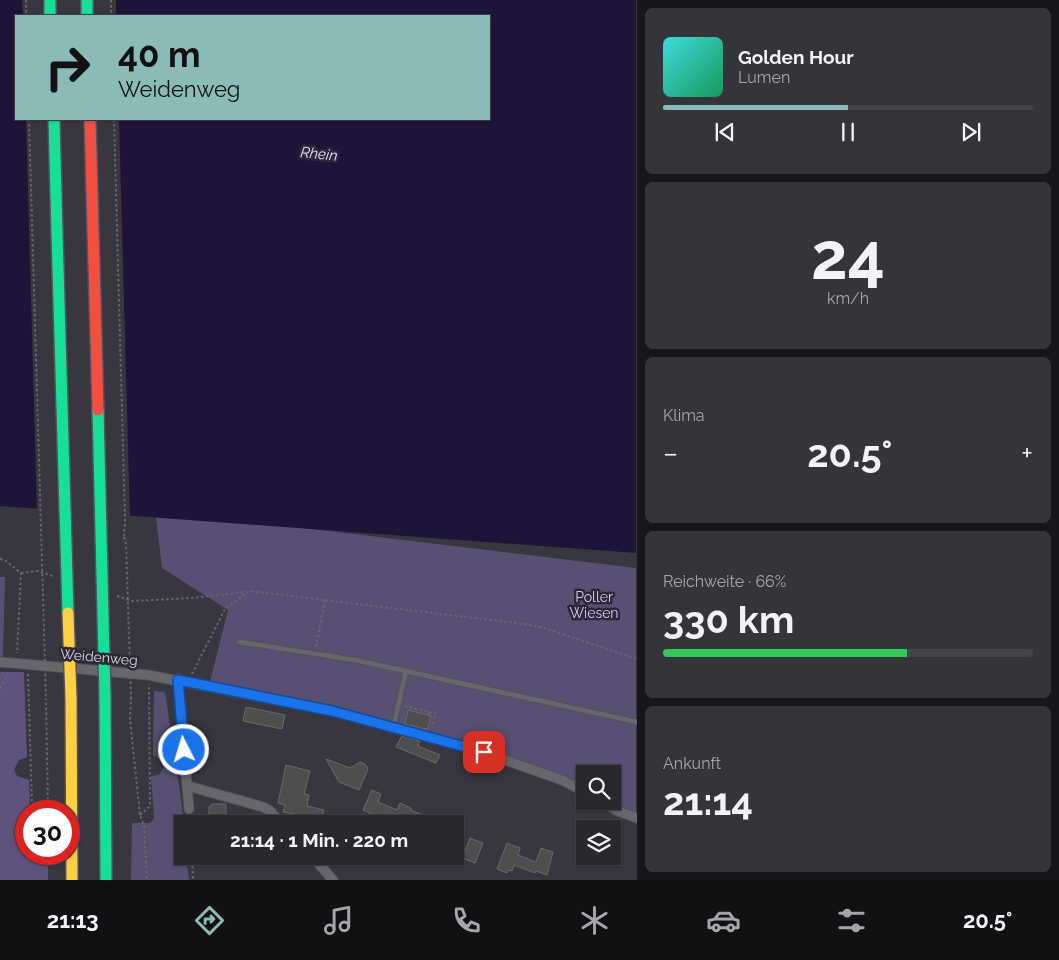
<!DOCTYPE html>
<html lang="de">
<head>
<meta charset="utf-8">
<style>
  :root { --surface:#2a282f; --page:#36343b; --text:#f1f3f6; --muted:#a5a6aa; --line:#46444b; --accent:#8bbbb9 }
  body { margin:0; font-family:Raleway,sans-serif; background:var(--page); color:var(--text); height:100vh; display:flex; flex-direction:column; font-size:19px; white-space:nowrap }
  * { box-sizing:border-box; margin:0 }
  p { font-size:16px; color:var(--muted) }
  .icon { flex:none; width:28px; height:28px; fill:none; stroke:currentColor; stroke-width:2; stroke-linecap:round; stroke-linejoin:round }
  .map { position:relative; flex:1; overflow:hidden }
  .sheet { display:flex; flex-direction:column; gap:8px; padding:8px; background:#17161a; width:422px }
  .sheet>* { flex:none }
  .guide { position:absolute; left:15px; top:15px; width:475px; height:105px; border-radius:0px; box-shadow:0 1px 4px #0004,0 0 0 1px var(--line); background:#8bbbb9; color:#111; overflow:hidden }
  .controls { position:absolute; left:576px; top:765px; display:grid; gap:10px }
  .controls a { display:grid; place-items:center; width:45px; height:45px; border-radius:0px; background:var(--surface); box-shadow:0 1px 4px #0004,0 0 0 1px var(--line); font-size:25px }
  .speed { position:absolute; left:15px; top:800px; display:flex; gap:10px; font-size:25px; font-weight:700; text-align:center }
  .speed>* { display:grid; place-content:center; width:65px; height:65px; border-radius:50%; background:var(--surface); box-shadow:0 1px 4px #0004,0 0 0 1px var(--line); line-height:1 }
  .speed .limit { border:8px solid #d22; background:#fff; color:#111 }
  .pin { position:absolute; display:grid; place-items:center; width:42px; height:42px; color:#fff; margin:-21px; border-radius:10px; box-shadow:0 2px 8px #0006 }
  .me { position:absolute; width:55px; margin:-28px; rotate:355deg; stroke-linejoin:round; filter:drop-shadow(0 0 4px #0008) }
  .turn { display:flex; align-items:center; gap:18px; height:105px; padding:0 20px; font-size:22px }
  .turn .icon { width:65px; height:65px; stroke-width:2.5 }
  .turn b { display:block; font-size:35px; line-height:42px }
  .big { font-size:38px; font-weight:700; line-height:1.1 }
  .sheet .tile { flex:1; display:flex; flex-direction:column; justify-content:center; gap:8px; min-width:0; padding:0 18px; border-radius:8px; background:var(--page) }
  .sheet .dial { align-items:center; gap:0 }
  .dial b { font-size:65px; line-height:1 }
  .song { display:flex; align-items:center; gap:15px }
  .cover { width:60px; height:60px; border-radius:8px; background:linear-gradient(135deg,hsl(180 70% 55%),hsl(150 70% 35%)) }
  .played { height:5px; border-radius:2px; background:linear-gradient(90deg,var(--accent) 50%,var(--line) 50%) }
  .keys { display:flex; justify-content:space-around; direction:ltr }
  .heat { display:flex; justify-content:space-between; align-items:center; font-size:28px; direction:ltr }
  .charge { height:8px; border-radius:4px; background:linear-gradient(90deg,#34c759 66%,var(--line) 0) }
  .trip { position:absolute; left:174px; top:815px; width:290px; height:50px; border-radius:0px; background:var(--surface); box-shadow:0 1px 4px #0004,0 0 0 1px var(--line); font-weight:700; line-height:50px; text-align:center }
  .menu { display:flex; height:80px; justify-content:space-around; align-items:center; background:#111013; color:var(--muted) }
  .menu .icon { width:35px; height:35px }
  .menu .active { color:var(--accent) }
  .menu b { font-size:22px; color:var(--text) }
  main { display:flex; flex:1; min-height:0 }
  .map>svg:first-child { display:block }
  .green { fill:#584f72 }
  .forest { fill:#5f537d }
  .water { fill:#201339; fill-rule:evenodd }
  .pier { fill:#38363f }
  .building { fill:#4f4e4f; stroke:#6a6969 }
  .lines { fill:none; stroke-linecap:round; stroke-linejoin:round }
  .lane-casing { stroke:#54525a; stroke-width:7 }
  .street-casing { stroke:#54525a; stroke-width:11 }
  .fast-casing { stroke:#54525a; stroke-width:14 }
  .slow-casing { stroke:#54525a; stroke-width:14 }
  .path { stroke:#68676d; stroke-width:2; stroke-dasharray:2.5 2.5; stroke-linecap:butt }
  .lane { stroke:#68666d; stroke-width:4.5 }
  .street { stroke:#68666d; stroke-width:9 }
  .fast { stroke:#16e098; stroke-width:11 }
  .slow { stroke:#ffcf43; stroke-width:11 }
  .fast-bridge-casing { stroke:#54525a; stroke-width:14; stroke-linecap:butt }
  .slow-bridge-casing { stroke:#54525a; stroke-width:14; stroke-linecap:butt }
  .jam-bridge-casing { stroke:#54525a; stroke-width:14; stroke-linecap:butt }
  .path-bridge { stroke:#68676d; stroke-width:2; stroke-dasharray:2.5 2.5; stroke-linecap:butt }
  .fast-bridge { stroke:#16e098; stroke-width:11 }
  .slow-bridge { stroke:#ffcf43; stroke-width:11 }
  .jam-bridge { stroke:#f24e42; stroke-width:11 }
  .route-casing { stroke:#114b97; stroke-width:12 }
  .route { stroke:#1a73e8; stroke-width:9 }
  .labels { text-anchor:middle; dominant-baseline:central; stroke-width:5; stroke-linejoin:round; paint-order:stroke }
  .park-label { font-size:14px; fill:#d5caf7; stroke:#2d2839 }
  .street-label { font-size:14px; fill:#d7d4df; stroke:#2d2839 }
  .water-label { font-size:15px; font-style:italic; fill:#e5defd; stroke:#2d2839 }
</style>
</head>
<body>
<main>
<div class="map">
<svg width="637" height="880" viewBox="0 0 637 880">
  <rect width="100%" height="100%" fill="#38363f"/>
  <path class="green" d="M155 510 636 568V814L608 801H612V774H585V788L555 773 458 740 426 734 411 727 335 707 210 682 228 610 162 568Z
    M0 577H5L3 657H0Z
    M154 691 165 692 181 799 184 824 182 856H186L189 880H131L132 823H150L154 818 151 776 159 775 164 767C164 762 159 756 153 756Z"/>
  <path class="forest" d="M0 672H24L27 757 19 760 14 770 17 776 29 780 30 811H26V854H48V880H0Z"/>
  <path class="water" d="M0 0H636V553L0 506ZM16 16H489V119H16Z"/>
  <path class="pier" d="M22 0H116V16H23Z
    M26 119H119L130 518 37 511Z"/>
  <path class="building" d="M246 707 285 715 282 729 243 721Z
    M408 710 431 716 428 728 426 729 405 724Z
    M402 736 420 741 418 746 440 755 436 763 396 747Z
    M326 759 350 768 360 762 365 764 368 769 359 790 339 782Z
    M286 765 310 771 304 794 309 795 307 806 324 810 320 824 298 820V818L293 816 294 814 283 812 285 805 278 803Z
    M372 790 381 794 378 802 397 810 400 803 411 808V810L443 824H372L376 816 363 810Z
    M212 804H226V823H212L209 821V807Z
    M470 838 483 843 475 863 462 858Z
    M507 843 520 848 518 855 536 862 541 848 553 852 547 875 536 871 535 873 514 865 512 871 509 870 507 873 497 869Z"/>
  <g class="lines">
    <g class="lane-casing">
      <path id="lane" d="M239 642 355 660 637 722
        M393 728 406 671"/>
    </g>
    <g class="street-casing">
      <path id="street" d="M0 662 148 675 332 711 471 748 562 780 585 792
        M178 679 189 809
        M188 786 263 807 269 810 282 824
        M602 801 618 811 637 818
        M312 856 333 880"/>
    </g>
    <g class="fast-casing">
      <path id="fast" d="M50 0V16
        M87 0V16
        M54 119 57 233
        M105 697 106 880"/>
    </g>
    <g class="slow-casing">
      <path id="slow" d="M71 698 72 880"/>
    </g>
    <path class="path" d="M26 0V16
      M111 0V16
      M114 119 125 520 124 537
      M0 559 6 561 21 573 17 653
      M21 573 38 571 53 576
      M117 596 132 601 191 598 246 592
      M316 647 325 600
      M28 674 32 805 35 810H48L46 699
      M192 674 225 609 249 591 524 624 541 627 637 659
      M0 688 8 674
      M131 697 130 719 140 815 144 826 147 880
      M405 706 429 712 428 715
      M429 712 435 713 432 727
      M140 815 150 806 149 684
      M192 856 193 880"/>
    <use href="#lane" class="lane"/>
    <use href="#street" class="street"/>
    <use href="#fast" class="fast"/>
    <use href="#slow" class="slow"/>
    <g class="fast-bridge-casing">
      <path id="fast-bridge" d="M57 233 68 613
        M98 410 105 697"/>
    </g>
    <g class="slow-bridge-casing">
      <path id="slow-bridge" d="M68 613 71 698"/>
    </g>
    <g class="jam-bridge-casing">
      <path id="jam-bridge" d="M90 119 98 410"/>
    </g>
    <path class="path-bridge" d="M29 119 46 699
      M124 537 126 544 131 697"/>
    <use href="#fast-bridge" class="fast-bridge"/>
    <use href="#slow-bridge" class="slow-bridge"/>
    <use href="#jam-bridge" class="jam-bridge"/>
  </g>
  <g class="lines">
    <g class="route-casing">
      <path id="route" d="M184 750 178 680 332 711 484 752"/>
    </g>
    <use href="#route" class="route"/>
  </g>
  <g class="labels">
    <g class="park-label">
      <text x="594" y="597">Poller<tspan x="594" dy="16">Wiesen</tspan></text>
    </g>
    <g class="street-label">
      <text transform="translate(99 657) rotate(5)">Weidenweg</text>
    </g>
    <g class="water-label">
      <text transform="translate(319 154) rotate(6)">Rhein</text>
    </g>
  </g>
</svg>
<div class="controls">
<a><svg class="icon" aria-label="search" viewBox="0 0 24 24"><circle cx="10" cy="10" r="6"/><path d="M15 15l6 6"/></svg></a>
<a><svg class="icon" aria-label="layers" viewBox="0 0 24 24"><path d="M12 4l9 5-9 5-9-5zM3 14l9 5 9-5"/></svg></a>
</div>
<div class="speed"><div class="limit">30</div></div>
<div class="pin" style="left:484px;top:752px;background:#d93025"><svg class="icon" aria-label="arrive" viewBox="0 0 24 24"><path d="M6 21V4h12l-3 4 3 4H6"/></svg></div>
<svg class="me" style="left:184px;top:750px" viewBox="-20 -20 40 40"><circle r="17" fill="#1a73e8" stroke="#fff" stroke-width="3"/><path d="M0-11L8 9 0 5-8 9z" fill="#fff"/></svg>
<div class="trip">21:14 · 1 Min. · 220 m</div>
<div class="guide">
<div class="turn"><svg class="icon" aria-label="right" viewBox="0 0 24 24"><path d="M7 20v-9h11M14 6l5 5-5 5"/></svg><div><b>40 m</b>Weidenweg</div></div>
</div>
</div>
<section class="sheet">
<div class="tile">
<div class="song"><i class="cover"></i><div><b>Golden Hour</b><p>Lumen</p></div></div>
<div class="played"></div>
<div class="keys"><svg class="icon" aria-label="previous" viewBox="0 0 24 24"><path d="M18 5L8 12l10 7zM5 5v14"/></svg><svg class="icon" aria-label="pause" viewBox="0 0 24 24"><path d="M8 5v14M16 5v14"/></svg><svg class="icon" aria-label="next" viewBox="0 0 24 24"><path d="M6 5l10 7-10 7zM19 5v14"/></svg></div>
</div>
<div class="tile dial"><b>24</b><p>km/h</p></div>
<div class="tile"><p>Klima</p>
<div class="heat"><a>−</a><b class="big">20.5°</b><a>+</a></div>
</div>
<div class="tile"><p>Reichweite · 66%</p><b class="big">330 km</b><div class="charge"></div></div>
<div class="tile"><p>Ankunft</p><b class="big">21:14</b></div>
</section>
</main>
<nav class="menu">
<b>21:13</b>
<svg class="icon active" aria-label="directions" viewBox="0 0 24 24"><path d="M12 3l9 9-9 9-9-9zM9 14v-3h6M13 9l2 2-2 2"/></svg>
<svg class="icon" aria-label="music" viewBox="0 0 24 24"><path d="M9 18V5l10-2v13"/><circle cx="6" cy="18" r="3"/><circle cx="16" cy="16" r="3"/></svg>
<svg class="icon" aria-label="phone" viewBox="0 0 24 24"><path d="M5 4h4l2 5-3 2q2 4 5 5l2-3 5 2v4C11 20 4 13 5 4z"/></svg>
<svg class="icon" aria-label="climate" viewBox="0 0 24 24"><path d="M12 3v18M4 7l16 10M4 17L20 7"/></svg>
<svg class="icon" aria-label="car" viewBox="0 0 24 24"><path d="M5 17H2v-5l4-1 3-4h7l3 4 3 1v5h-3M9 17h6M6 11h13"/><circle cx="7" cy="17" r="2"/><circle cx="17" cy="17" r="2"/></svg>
<svg class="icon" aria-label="filters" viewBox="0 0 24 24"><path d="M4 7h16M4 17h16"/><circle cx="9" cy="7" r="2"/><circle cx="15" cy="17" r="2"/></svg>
<b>20.5°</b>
</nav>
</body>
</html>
